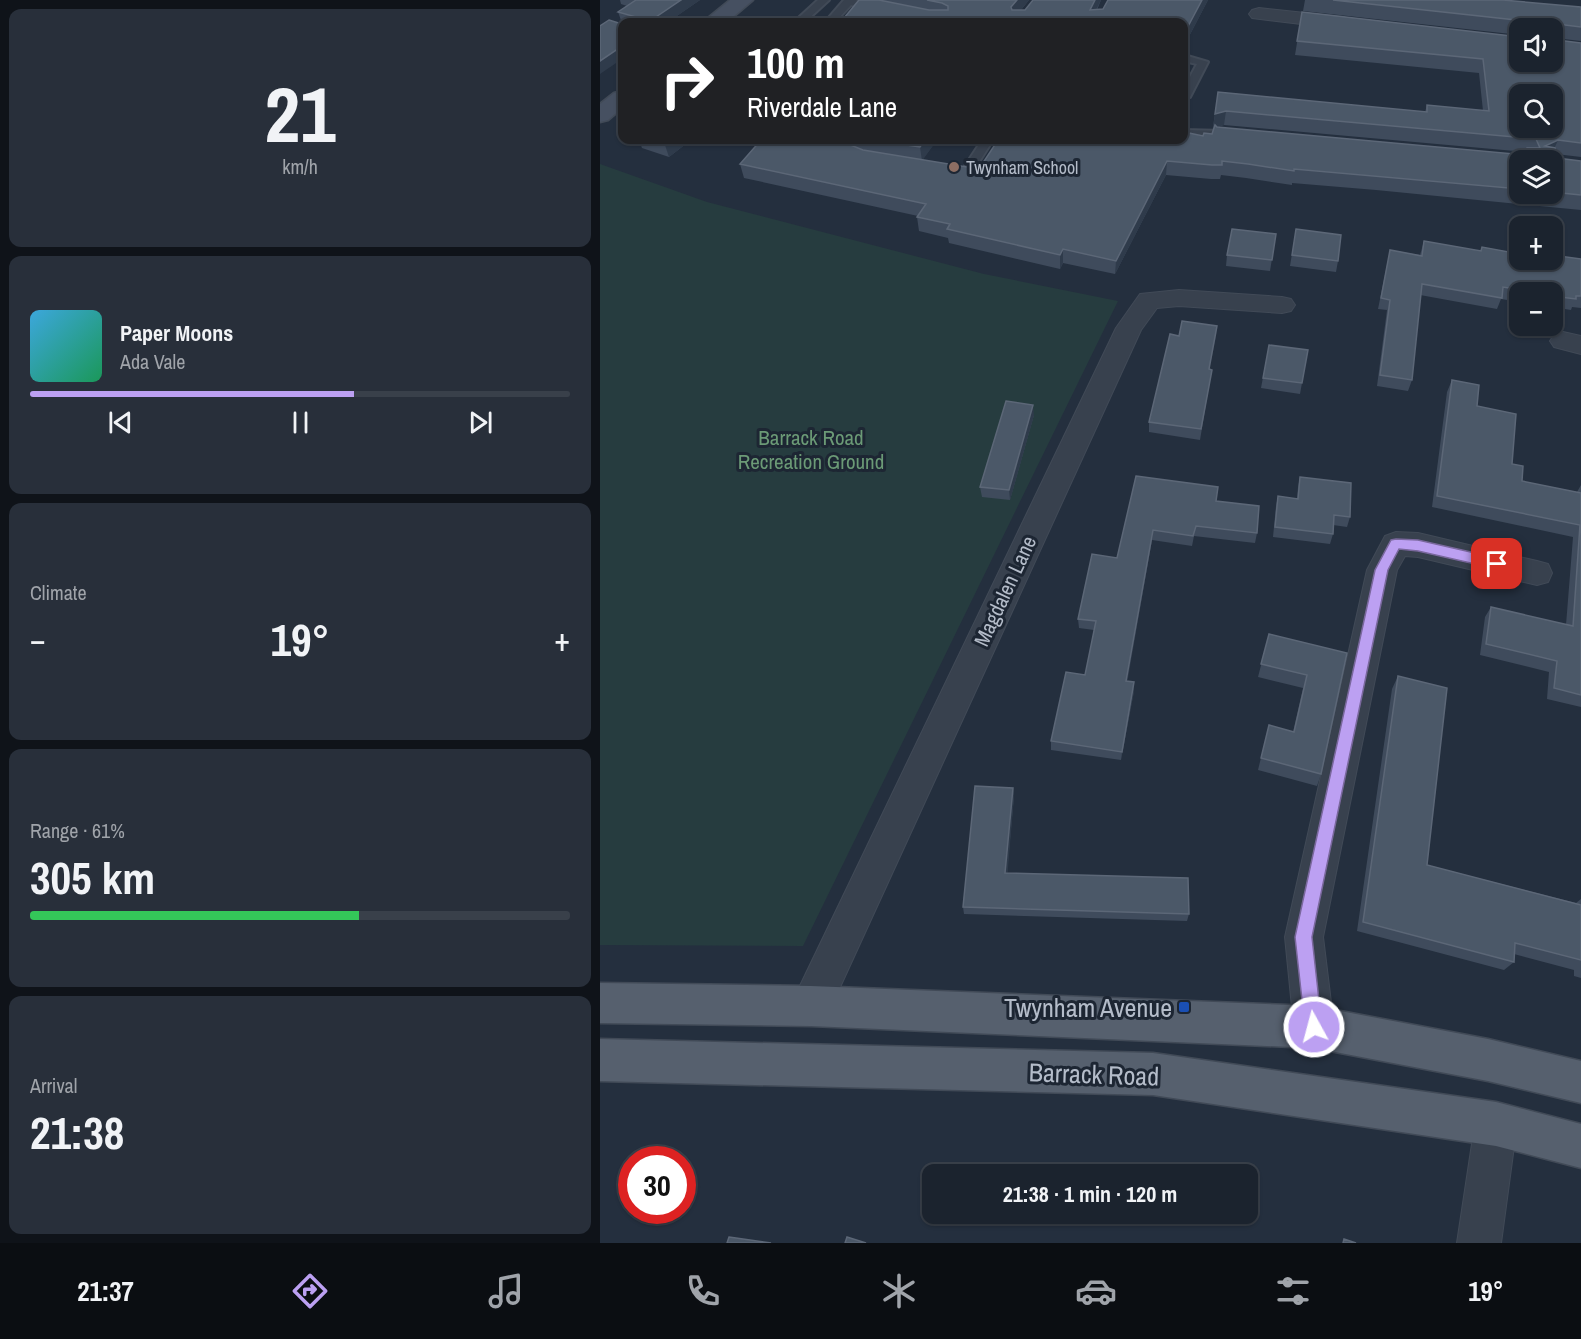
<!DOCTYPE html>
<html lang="en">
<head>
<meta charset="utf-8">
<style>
  :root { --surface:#1b232e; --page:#282f3a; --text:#f1f3f6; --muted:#a0a4aa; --line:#39404a; --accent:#bca0f2 }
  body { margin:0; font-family:"Archivo Narrow",sans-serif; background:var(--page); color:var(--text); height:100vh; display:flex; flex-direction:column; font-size:22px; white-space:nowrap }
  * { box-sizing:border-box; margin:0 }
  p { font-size:20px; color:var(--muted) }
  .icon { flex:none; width:33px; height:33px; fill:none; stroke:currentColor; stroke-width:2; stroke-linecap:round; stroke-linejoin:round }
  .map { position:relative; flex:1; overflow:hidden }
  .side { display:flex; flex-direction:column; gap:9px; padding:9px; background:#0f1319; width:600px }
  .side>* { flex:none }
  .top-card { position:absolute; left:18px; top:18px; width:570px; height:126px; border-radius:12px; box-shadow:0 2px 4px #0004,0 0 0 2px var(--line); background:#202124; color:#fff; overflow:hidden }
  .buttons { position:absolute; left:909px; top:18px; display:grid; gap:12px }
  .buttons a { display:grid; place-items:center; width:54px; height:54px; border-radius:12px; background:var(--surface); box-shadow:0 2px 4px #0004,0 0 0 2px var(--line); font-size:30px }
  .speed { position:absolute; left:18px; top:1146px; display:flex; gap:12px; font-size:30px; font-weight:700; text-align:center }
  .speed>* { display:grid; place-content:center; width:78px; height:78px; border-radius:50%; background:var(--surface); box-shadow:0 2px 4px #0004,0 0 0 2px var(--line); line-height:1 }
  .speed .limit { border:9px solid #d22; background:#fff; color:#111 }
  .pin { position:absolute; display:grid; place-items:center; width:51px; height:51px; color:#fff; margin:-26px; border-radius:12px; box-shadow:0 3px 9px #0006 }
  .me { position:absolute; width:66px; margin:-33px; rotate:353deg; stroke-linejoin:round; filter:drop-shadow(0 0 4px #0008) }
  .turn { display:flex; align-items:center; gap:21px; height:126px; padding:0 30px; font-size:27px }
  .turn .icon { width:78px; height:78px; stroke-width:2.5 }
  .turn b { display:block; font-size:42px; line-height:51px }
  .big { font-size:45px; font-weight:700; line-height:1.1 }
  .side .tile { flex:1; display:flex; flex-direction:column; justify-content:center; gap:9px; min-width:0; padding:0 21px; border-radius:12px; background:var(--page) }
  .side .dial { align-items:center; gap:0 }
  .dial b { font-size:78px; line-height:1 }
  .song { display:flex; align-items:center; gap:18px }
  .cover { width:72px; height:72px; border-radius:9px; background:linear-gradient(135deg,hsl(200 70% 55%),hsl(150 70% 35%)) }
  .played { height:6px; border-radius:3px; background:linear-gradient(90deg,var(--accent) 60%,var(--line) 60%) }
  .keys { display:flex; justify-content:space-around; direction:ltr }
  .heat { display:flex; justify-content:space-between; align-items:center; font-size:33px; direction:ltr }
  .charge { height:9px; border-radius:4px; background:linear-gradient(90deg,#34c759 61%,var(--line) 0) }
  .trip { position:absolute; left:322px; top:1164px; width:336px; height:60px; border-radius:12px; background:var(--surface); box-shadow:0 2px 4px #0004,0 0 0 2px var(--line); font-weight:700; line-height:60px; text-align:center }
  .dock { display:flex; height:96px; justify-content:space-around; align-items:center; background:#0b0e12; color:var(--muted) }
  .dock .icon { width:42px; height:42px }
  .dock .active { color:var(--accent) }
  .dock b { font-size:27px; color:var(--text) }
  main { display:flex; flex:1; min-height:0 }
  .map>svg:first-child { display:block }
  .green { fill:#263c3f }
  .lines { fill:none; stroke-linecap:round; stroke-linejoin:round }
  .lane-casing { stroke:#414a57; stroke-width:4 }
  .street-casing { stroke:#414a57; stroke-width:2 }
  .secondary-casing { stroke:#414a57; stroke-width:3 }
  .primary-casing { stroke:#414a57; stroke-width:3 }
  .lane { fill:#38414e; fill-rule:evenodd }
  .street { fill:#38414e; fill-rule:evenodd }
  .secondary { fill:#465061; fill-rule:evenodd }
  .primary { fill:#56606e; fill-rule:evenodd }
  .wall { fill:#3f4b5c; fill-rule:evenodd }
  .shaded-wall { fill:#2f3b4b }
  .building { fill:#4b5868; stroke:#5c6777; stroke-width:1.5; fill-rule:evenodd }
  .route { fill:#bca0f2; stroke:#7a689d; stroke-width:1.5 }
  .education-dot { fill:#8d6e63; stroke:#1d2633; stroke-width:2 }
  .transit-dot { fill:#1a4fb4; stroke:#1d2633; stroke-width:2 }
  .labels { text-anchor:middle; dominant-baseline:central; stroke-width:6; stroke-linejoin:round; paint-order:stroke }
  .far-poi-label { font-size:18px; fill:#b4bcc9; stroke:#1d2633; text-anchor:start }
  .park-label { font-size:21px; fill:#6b9a76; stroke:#1d2633 }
  .street-label { font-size:21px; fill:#b4bcc9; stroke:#1d2633 }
  .near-poi-label { font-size:26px; fill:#b4bcc9; stroke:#1d2633; text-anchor:end }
  .near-street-label { font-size:26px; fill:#b4bcc9; stroke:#1d2633 }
</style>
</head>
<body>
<main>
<section class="side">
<div class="tile dial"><b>21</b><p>km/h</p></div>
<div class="tile">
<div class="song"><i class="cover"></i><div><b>Paper Moons</b><p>Ada Vale</p></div></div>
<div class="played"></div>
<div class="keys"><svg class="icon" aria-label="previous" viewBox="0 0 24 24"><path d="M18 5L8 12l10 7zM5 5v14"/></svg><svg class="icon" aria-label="pause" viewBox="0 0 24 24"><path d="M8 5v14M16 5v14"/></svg><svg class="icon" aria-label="next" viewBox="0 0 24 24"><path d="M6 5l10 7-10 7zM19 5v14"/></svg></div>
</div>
<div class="tile"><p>Climate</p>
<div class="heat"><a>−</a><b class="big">19°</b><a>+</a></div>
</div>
<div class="tile"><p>Range · 61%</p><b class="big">305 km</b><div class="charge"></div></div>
<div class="tile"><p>Arrival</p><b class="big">21:38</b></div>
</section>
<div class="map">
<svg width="981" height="1243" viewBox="0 0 981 1243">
  <rect width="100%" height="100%" fill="#242f3e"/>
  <path class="green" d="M0 164 107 202 384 274 518 301 203 946 0 945Z"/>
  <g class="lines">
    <g class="lane-casing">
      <path id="lane" d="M218 0H229L205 22H194Z
        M244 0H255L282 8 277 11 251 5 235 22H225Z
        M584 55 608 62 590 97 584 100V88L597 64 584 61Z
        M584 130 624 131 630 134 624 137 584 136Z
        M382 140H393L370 176 346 174V168L363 169Z"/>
    </g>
    <g class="street-casing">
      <path id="street" d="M659 8 743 17 750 19 753 23 750 27 743 29 652 18 649 14 652 10Z
        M579 290 682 297 691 299 695 305 691 311 682 313 579 306 557 308 541 330 225 1020 211 1026 197 1020 191 1006 197 992 516 328 540 294Z
        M963 332 981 336V354L954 347 950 341 954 335Z
        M796 532 818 533 937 561 948 564 952 573 948 582 937 585 818 557 805 556 797 570 723 937 734 1027 728 1041 714 1047 700 1041 694 1027 685 937 767 570 785 536Z
        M896 1103 911 1109 917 1124 901 1243H857L875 1124 881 1109Z"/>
    </g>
    <g class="secondary-casing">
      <path id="secondary" d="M130 0H153L127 22H105L108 18Z
        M22 91V108L8 120 0 122V104L14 93Z"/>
    </g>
    <g class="primary-casing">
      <path id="primary" d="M0 983 211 986 714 1006 888 1039 981 1061V1103L888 1081 714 1048 211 1026 0 1023Z
        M0 1039 553 1053 896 1102 981 1124V1168L896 1146 553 1095 0 1081Z"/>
    </g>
    <use href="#lane" class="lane"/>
    <use href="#street" class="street"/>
    <use href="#secondary" class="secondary"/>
    <use href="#primary" class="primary"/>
  </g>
  <path class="wall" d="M20 0H100L68 22 22 23 18 12 27 6 21 4Z
    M259 0H429L421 10H425L433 0H501L497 10 503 9 508 0H608L584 46V22H245L244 18Z
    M705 0H903L981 7V41L955 38 957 40 981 43V157L956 154 957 158 981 161V210L776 190 692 183V185L646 178 621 175 620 179H611L566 175 515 274 463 263 460 269 349 243 348 238 319 231 317 217 318 216 144 178 140 164 161 140H337L322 160 379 169 603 136 612 134 618 92 825 112 827 105 883 111 879 73 695 55 702 12 920 62 952 28H920V35L703 11ZM624 125 926 152 925 155 617 127ZM920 160H952V194H920Z
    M39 140H91L69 157 42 148Z
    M696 229 738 261 736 272 690 266Z
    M676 234 670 271 626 266 627 255Z
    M824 241 881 251 882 247 920 260 981 259V308L972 307 971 310 952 307V292H920V302L901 299 897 309 820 295 812 380 808 391 777 386 787 310 778 309 790 250 820 255Z
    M617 326 609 369 612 370 610 380 600 440 549 432V422L579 336Z
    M669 345 702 383 700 394 661 388Z
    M852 380 877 406 922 481 977 492 981 485V707L947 699 949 672 880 655 885 617 891 607 966 625 973 537 832 507 847 392Z
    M434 415 410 500 382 497 380 487Z
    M536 476 616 501 657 533 655 543 594 536 592 546 552 540 527 681 534 682V691L521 760 451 750V741L485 675 494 630 479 628 478 619 517 558Z
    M700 477 750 517 747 527 733 525V534L730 544 673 537 676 506 678 496 697 499 698 487Z
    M669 634 747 653 721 774 717 786 658 770 669 725 693 732 703 688 658 677Z
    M798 676 827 865 976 903 981 899V978L974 976V970L914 954V962L904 970 757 931 792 689Z
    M413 788 414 796 407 873 589 914 587 921 364 914 363 907Z"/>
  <path class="shaded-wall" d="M81 0H100L68 22H51L50 21Z
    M417 0H429L412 21 411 7Z
    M495 0H501L490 22V10Z
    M602 0H608L584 46V34Z
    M22 46V59L0 74V61Z
    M626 111 624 125 613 128 615 114Z
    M68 140H91L69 157 64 142Z
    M325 140H337L322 161 320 147Z
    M958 140 952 154 945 146Z
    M567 161 566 175 515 274 516 261Z
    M463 249V263L460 269V255Z
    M617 326 616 337 607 380 609 369Z
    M433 405 434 415 410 500 409 490Z
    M553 530 552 540 526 690V681Z
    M534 682V691L521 760 522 752Z
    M413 788 414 796 407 880 405 873Z"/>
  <path class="building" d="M36 0H81L50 21 18 12Z
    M259 0H279L329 10H348V6L342 3 327 0H417L411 7 412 10H425L433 0H495L490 10 503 9 508 0H602L584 34V22H255L257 20 244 18Z
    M733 0H903L981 7V27L957 24 955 26V38L957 40 981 43V143L958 140 945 146 955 148 957 158 981 161V195L952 192V160H920V189L694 169V171L648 164 622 161V165H612L567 161 516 261 463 249 460 255 347 229 350 224 317 217 326 204 140 164 161 140H238L263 150 379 169 398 140H584V132L603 136 604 133 612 134 615 125 617 127 925 155 927 148H940L936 139 626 111 615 114 618 92 827 112V105L889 111 883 59 697 41 702 12 920 37V62H952V28H926L925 21ZM920 94H952V128H920Z
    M9 20 22 24V46L0 61V26Z
    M56 140H68L64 142Z
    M272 140H325L320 147Z
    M632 229 676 234 672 260 627 255Z
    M696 229 741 235 738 261 692 255Z
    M824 241 881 251 882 247 920 254V260H952V255L981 259V296H976V299L952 296V292H934L903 287 902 298 822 284 812 380 780 375 790 300 781 298 790 250 822 256Z
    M582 321 617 326 609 369 612 370 601 429 549 422 570 334 579 336Z
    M669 345 708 350 702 383 663 378Z
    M852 380 879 385 877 406 916 414 912 464 923 466 922 481 981 493V695L954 688 957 661 886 644 891 607 973 626 980 525 837 496Z
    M406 401 433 405 409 490 380 487Z
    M536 476 618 487 616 501 659 506 657 533 596 526 593 536 553 530 526 681 534 682 522 752 451 741 466 672 485 675 496 621 478 619 492 554 517 558Z
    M700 477 751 483 750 517 734 515 733 534 675 527 678 496 698 499Z
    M669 634 747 653 721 774 661 758 669 725 694 732 707 675 661 664Z
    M798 676 847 688 827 865 981 905V960L915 943 914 962 763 922Z
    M375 786 413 788 405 873 588 878 589 914 363 907Z
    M129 1237 171 1243H127Z
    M247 1237 266 1243H245Z
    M744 1239 756 1243H743Z"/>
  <path class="route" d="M796 539 818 540 897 558 904 564 897 569 818 551 799 549 788 570 712 937 722 1027 720 1033 714 1035 708 1033 705 1027 695 937 775 570 791 540Z"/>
  <circle class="education-dot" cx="354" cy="167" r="6"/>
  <rect class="transit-dot" x="578" y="1001" width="12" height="12" rx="3"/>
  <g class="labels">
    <g class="far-poi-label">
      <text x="366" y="167">Twynham School</text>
    </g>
    <g class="park-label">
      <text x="211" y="437">Barrack Road<tspan x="211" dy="24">Recreation Ground</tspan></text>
    </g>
    <g class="street-label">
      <text transform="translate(405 591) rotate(-65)">Magdalen Lane</text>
    </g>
    <g class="near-poi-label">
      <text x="572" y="1007">Twynham Avenue</text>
    </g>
    <g class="near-street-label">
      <text transform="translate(494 1074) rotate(2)">Barrack Road</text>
    </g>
  </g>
</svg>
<div class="buttons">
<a><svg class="icon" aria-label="sound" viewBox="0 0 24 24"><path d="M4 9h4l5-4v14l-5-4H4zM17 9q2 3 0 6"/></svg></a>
<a><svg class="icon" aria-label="search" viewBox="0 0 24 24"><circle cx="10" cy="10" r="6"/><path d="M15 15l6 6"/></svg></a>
<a><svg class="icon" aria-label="layers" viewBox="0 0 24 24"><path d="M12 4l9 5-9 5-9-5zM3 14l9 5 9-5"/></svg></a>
<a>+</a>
<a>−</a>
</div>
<div class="speed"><div class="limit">30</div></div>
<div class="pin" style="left:897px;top:564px;background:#d93025"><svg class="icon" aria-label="arrive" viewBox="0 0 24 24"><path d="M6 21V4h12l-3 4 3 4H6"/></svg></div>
<svg class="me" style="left:714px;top:1027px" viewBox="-20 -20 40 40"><circle r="17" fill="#bca0f2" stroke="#fff" stroke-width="3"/><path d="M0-11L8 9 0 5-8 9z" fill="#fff"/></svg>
<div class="trip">21:38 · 1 min · 120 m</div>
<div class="top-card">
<div class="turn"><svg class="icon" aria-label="right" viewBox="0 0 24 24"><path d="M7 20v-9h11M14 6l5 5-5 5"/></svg><div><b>100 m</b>Riverdale Lane</div></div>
</div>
</div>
</main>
<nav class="dock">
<b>21:37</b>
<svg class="icon active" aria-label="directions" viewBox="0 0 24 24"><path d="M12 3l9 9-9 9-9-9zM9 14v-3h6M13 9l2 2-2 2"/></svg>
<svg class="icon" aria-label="music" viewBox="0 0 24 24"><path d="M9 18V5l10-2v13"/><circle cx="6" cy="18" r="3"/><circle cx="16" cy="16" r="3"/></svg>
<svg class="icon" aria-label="phone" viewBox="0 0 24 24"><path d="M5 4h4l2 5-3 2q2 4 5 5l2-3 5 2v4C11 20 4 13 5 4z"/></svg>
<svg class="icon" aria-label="climate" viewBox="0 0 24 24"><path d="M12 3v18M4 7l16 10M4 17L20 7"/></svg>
<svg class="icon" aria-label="car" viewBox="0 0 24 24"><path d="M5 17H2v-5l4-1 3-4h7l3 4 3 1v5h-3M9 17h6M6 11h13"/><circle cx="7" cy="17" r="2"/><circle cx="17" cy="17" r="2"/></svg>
<svg class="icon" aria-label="filters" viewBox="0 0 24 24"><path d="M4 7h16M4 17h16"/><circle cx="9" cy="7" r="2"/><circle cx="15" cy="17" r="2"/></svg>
<b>19°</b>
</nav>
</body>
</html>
